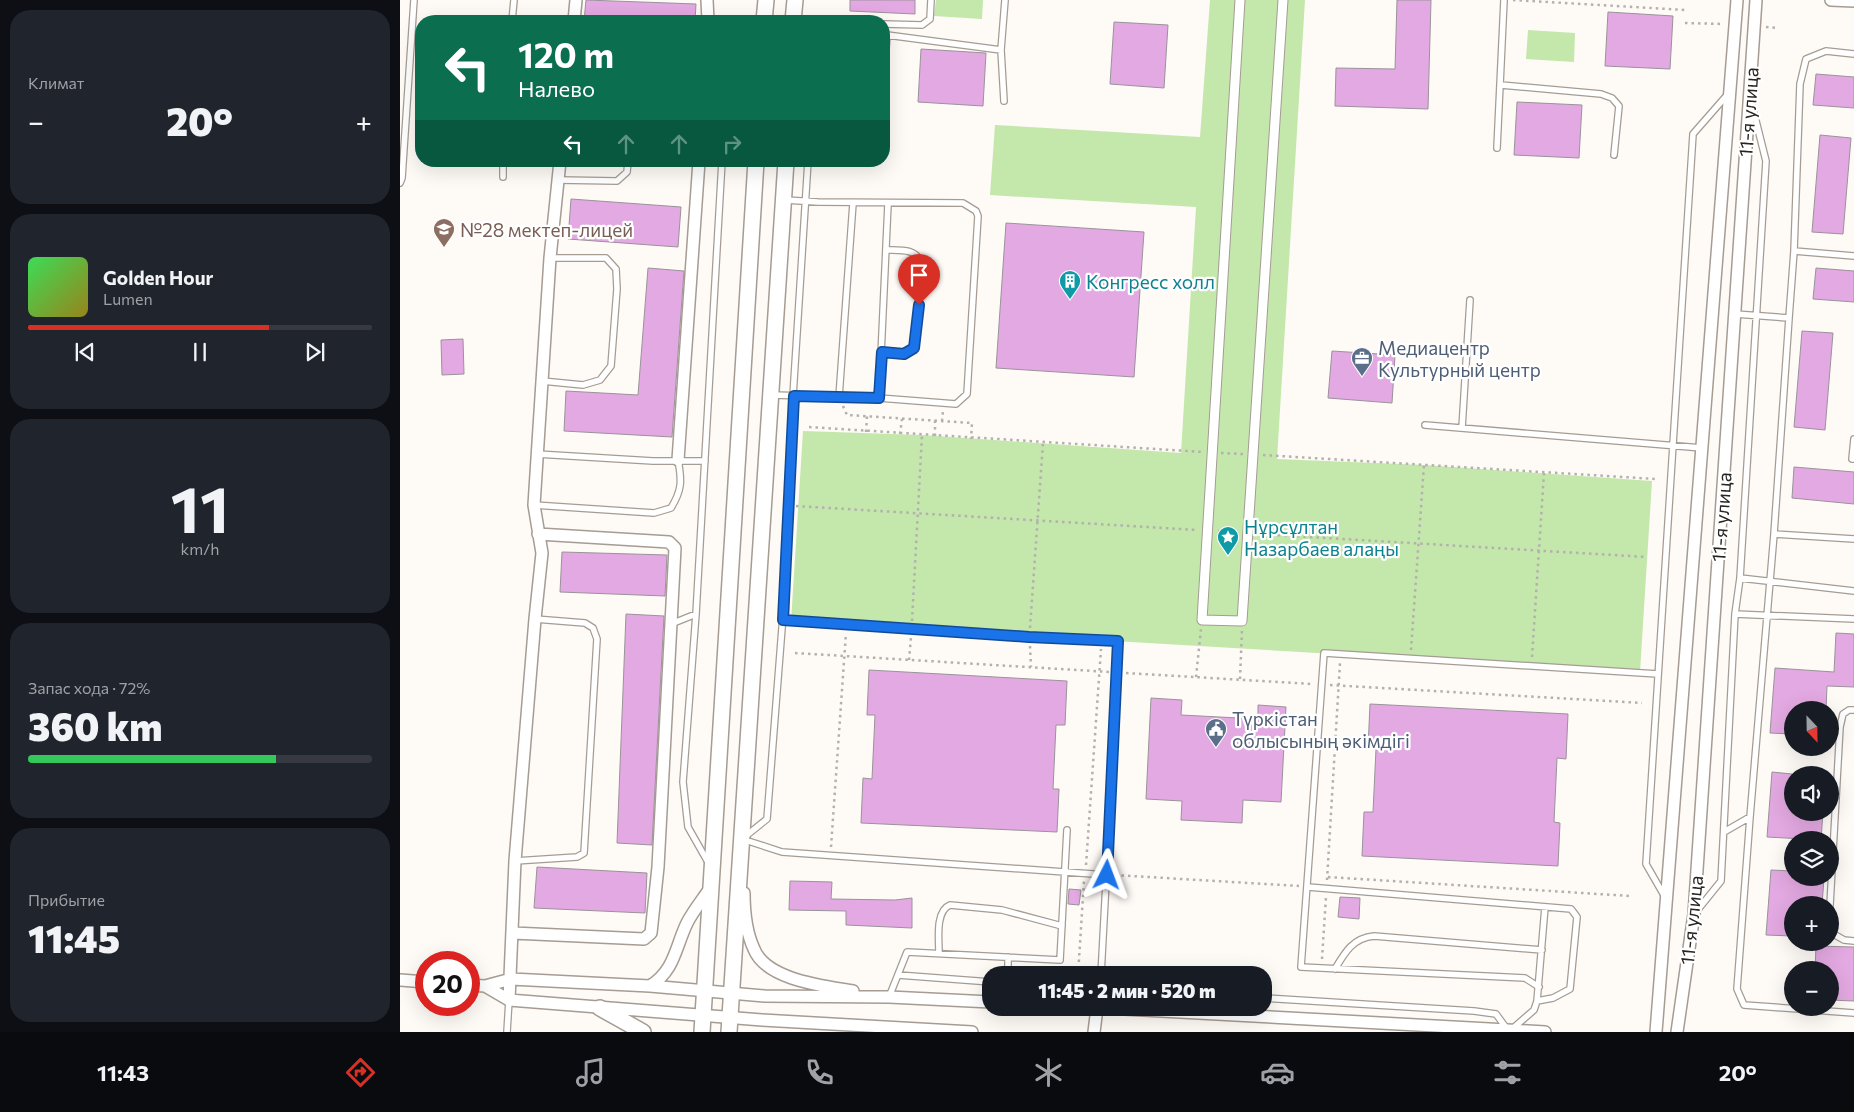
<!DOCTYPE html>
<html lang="ru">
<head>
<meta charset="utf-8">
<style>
  :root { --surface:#171b24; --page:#20242c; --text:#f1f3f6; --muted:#9ea1a6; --line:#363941; --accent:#d93025 }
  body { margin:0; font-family:Commissioner,sans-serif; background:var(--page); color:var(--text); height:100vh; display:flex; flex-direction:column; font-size:19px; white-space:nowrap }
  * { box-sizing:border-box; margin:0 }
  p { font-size:16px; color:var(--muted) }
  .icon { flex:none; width:28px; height:28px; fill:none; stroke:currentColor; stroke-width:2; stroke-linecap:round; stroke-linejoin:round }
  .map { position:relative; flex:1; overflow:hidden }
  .side { display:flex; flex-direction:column; gap:10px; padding:10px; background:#0d0f14; width:400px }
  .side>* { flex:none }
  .banner { position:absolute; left:15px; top:15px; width:475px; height:152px; border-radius:20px; box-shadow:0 5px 20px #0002; background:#0b6e4f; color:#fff; overflow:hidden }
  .needle { width:32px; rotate:158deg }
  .tools { position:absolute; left:1384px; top:701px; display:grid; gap:10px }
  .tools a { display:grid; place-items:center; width:55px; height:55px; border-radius:50%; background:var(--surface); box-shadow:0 5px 20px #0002; font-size:25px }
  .speed { position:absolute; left:15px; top:951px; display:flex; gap:10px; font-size:25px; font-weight:700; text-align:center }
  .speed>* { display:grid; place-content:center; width:65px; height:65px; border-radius:50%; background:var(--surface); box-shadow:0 5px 20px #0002; line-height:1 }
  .speed .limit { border:8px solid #d22; background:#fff; color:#111 }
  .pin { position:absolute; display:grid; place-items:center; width:42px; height:42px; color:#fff; margin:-51px -21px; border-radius:50% 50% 50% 0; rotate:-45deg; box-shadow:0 0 5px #0007 }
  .pin .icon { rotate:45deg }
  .me { position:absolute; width:55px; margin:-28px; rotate:3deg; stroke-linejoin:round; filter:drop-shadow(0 0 4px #0008) }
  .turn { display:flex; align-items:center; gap:18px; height:105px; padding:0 20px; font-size:22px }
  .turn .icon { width:65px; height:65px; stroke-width:2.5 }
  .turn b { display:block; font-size:35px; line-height:42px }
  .lanes { display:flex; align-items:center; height:48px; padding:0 20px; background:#0003; justify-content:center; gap:25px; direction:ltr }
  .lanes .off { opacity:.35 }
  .big { font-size:38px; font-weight:800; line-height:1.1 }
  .side .widget { flex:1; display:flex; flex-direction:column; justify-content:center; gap:8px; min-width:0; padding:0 18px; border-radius:20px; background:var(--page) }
  .side .dial { align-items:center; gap:0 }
  .dial b { font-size:65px; line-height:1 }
  .song { display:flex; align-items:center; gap:15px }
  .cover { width:60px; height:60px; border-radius:8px; background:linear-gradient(135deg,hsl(130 70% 55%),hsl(50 70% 35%)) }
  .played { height:5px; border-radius:2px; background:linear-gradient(90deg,var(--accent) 70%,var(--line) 70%) }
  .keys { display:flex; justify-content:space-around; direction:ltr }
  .heat { display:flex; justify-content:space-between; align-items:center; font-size:28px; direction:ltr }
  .charge { height:8px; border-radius:4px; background:linear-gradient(90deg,#34c759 72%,var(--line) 0) }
  .trip { position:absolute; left:582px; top:966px; width:290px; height:50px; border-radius:20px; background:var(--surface); box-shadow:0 5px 20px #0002; font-weight:800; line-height:50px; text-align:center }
  .tabs { display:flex; height:80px; justify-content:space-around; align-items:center; background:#090b0e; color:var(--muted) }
  .tabs .icon { width:35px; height:35px }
  .tabs .on { color:var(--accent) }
  .tabs b { font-size:22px; color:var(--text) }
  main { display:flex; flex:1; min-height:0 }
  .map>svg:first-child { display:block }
  .green { fill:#c4e7ac }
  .building { fill:#e3a9e2; stroke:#9b929b }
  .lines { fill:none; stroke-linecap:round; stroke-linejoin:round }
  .service-casing { stroke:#a59c93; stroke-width:8 }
  .pedestrian-casing { stroke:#a59c93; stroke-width:11 }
  .minor-casing { stroke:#a59c93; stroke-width:14 }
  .tertiary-casing { stroke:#a59c93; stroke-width:18 }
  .path { stroke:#b4b0ac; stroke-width:2.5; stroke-dasharray:2.5 4; stroke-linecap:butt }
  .service { stroke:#fff; stroke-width:5.5 }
  .pedestrian { stroke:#fff; stroke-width:9 }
  .minor { stroke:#fff; stroke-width:11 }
  .tertiary { stroke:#fff; stroke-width:15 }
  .route-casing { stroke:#114b97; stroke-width:12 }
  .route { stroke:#1a73e8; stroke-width:9 }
  .labels { text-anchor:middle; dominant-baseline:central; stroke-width:4.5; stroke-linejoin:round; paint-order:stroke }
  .street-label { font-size:19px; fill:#282421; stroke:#fff }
  .education-label { font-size:19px; fill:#785e54; stroke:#fff; text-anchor:start }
  .culture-label { font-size:19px; fill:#0d838f; stroke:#fff; text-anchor:start }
  .service-label { font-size:19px; fill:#4e5e75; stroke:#fff; text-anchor:start }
</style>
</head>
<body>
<main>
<section class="side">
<div class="widget"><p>Климат</p>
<div class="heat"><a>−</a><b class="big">20°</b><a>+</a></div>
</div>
<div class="widget">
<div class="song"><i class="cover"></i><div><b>Golden Hour</b><p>Lumen</p></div></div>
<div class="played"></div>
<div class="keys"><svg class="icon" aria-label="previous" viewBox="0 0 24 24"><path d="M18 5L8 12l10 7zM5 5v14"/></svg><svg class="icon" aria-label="pause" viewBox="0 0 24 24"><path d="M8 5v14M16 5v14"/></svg><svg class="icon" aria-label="next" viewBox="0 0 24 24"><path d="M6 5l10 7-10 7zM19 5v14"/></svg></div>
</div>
<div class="widget dial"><b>11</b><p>km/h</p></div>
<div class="widget"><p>Запас хода · 72%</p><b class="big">360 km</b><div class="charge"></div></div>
<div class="widget"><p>Прибытие</p><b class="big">11:45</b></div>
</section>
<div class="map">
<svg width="1454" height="1032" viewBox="0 0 1454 1032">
  <rect width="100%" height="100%" fill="#fefaf6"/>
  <path class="green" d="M536 0H583L582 19 534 16Z
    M810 0H905L877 459 1024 465 1252 481 1240 672 391 622 403 431 522 435 781 453 796 207 590 195 595 125 800 137Z
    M1128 30 1175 33 1174 62 1126 59Z"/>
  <path class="building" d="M186 0 296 4 295 21H184Z
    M450 0H515V14L450 11Z
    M997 0H1031L1028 109 935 106 936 68 995 69Z
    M1208 12 1273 16 1270 69 1205 66Z
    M714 22 768 25 764 88 710 84Z
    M521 49 586 53 583 106 518 102Z
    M1416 74 1454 77V108L1413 105Z
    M1117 102 1182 105 1179 158 1114 155Z
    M1420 135 1451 138 1443 234 1412 232Z
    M171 199 281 207 278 247 168 239Z
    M606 223 744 232 734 377 596 368Z
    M248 268 284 271 272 437 164 431 166 391 238 395Z
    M1416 268 1454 271V302L1413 299Z
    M1402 331 1433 333 1425 430 1394 427Z
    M63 339 64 374 42 375 41 340Z
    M932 351 995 355 992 403 928 398Z
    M1394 467 1454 472V504L1392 498Z
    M162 552 267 555 265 596 160 592Z
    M226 614 264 616 252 845 217 843Z
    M1436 633 1454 634V687L1427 686 1426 710H1392V734L1370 733 1375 668 1434 672Z
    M469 670 667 681 665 725H656L653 789H659L657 832 461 823 463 778 472 779 475 715H467Z
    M751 698 782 700 781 715 858 719V705L886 707 881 802 843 800 842 823 781 820 782 801 746 799Z
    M970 704 1168 714 1166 759 1157 758 1154 822 1160 823 1158 866 962 856 964 812H973L976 749 968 748Z
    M1372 772 1392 774V812H1423L1421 840 1367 837Z
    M137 867 247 873 245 913 134 908Z
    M1371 870 1392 871V878H1424L1422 905H1392V936L1366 935Z
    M390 881 432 882 431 899 495 900 512 898V928L446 925V911L389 910Z
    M669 889 681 890 679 905 668 904Z
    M940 897 960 898 959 919 938 917Z
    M1416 946 1454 947V1001L1430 1000V970H1415Z"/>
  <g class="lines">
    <g class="service-casing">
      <path id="service" d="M112 21 114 0
        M484 24 522 25 530 19 531 0
        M484 75 487 35 601 50
        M1101 85 1201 94 1212 98 1219 106 1214 155
        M604 101 601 50 605 0
        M1097 148 1104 0
        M408 161 393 396 386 577 367 819 342 839 382 852 707 875
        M103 177V161
        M158 180 217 181 227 172 228 161
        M0 183 2 178 14 0
        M1394 251 1400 84 1406 59 1426 51 1454 54
        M1335 314 1389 318 1374 534 1454 539
        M1389 318 1394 251 1454 256
        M482 352 504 354 514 348 522 265C517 248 501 250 486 250
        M142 381 183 385 200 380 211 366 217 289 216 269 206 258H150
        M372 395 479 398 556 404 567 394 578 216 576 211 563 203 418 202 385 200
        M439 397 453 203
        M479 398 488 204
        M1025 425 1302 448
        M1062 428 1070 300
        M1454 439 1452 459H1454
        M137 454 253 461H305
        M134 505 254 513 271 508C282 490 282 481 278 460
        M1340 578 1454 591
        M1335 614 1454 619
        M383 620 629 637 719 641 701 975
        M271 624 296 614
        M1350 817 1337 989 1344 1005 1454 1013
        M1324 832 1350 817 1374 534
        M115 861 177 857 184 853 197 639 193 628 185 623 135 619
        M309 864 288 827 283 782 296 614 322 161
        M908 887 1171 909 1177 917 1170 989 1153 998 1137 1001
        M1265 897 1246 864 1293 134 1328 94
        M1430 905 1440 727 1443 714 1449 710H1454
        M1296 912 1321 881 1335 614 1340 578 1366 161 1353 109
        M1430 932 1444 940 1454 941
        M539 953C539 940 535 911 550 905L602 910 662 926
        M935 969C945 952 953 938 974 936L1142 950
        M498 975 591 982
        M608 975V957
        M1139 987 1125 978 901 967 924 653 1258 674
        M489 997 507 952 660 960 667 830
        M864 998 1074 1011 1096 1014 1107 1029
        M1112 1029 1134 1010 1137 1001 1145 907
        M107 1032 109 1000"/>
    </g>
    <g class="pedestrian-casing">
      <path id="pedestrian" d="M840 0 802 620 842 621 883 0"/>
    </g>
    <g class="minor-casing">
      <path id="minor" d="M307 0 308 21
        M1431 0 1454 1
        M174 21 176 0
        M278 460 299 161
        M344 893C344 911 346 932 354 949 366 980 424 986 453 991
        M113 933 244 939 251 933 258 867 275 548 269 542 138 534
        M0 980 26 982
        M69 985 85 986
        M250 986C275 970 275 948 287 923 293 911 303 899 311 887
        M109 1000 115 861 135 619 142 553 134 505 150 258 160 161
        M706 1008 1145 1032
        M572 1032 362 1020 109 1000 85 986 111 979 250 986 365 996 489 997 591 1002
        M694 1032 697 1008
        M1256 1032 1337 0
        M1277 1032 1294 914 1356 0"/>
    </g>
    <g class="tertiary-casing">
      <path id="tertiary" d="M364 21 366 0
        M393 21 395 0
        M200 1008 243 1032
        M302 1032 356 161
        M329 1032 386 161"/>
    </g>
    <path class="path" d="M1113 0 1286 10
      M433 21H441
      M1285 23 1323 24
      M1366 27 1377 28
      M443 406 447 415 572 423 571 439
      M542 421 543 411
      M409 427 803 452
      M466 432 467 416
      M500 434 502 419
      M535 436V420
      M821 453 843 454
      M863 455 1256 479
      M396 506 797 530
      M818 531 837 532
      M858 534 1247 557
      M512 621 522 435
      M630 628 643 443
      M630 646 631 667
      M1011 650 1024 465
      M395 653 710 672
      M1132 657 1144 473
      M509 660 511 637
      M726 673 912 684
      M796 677 801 629
      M840 679 842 630
      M930 685 1242 703
      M431 847 446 633
      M686 865 701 649
      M715 875 899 886
      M928 877 1230 896
      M927 880 940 663
      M922 959 926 897
      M678 975 684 881"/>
    <use href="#service" class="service"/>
    <use href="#pedestrian" class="pedestrian"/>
    <use href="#minor" class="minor"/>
    <use href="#tertiary" class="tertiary"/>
  </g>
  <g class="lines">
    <g class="route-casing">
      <path id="route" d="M519 305 514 348 504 354 482 352 479 398 394 396 383 620 629 637 718 641 707 875"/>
    </g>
    <use href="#route" class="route"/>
  </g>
  <defs>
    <g id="school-pin" transform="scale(1.125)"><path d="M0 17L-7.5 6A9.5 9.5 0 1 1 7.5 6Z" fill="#8d6e63" stroke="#fff"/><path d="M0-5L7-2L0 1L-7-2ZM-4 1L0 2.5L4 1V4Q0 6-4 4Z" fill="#fff"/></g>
    <g id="building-pin" transform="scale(1.125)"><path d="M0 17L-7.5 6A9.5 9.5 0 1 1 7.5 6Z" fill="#0f9aa8" stroke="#fff"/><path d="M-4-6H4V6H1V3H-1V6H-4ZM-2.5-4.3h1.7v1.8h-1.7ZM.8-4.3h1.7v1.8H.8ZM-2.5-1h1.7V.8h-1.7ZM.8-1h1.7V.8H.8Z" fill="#fff"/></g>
    <g id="office-pin" transform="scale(1.125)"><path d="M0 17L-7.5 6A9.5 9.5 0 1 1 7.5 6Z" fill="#5c6f8a" stroke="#fff"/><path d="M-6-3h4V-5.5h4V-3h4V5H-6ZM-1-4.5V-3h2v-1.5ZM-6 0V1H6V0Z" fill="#fff"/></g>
    <g id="sight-pin" transform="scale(1.125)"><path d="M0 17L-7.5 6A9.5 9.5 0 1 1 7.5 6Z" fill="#0f9aa8" stroke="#fff"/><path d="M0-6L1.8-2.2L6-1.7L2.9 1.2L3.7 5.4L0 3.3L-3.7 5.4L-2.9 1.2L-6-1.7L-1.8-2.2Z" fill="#fff"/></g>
    <g id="civic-pin" transform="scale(1.125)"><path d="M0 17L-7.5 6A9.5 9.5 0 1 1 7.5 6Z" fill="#5c6f8a" stroke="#fff"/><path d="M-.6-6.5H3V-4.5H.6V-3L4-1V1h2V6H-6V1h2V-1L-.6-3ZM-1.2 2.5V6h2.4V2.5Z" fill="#fff"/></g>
  </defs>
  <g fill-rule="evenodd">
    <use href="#school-pin" x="44" y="229"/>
    <use href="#building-pin" x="670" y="281"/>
    <use href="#office-pin" x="962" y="358"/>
    <use href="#sight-pin" x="828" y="537"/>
    <use href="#civic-pin" x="816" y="729"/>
  </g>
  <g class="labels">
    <g class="street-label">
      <text transform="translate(1348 112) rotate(-86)">11-я улица</text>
      <text transform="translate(1321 517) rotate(-86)">11-я улица</text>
      <text transform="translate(1291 920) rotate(-84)">11-я улица</text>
    </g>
    <g class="education-label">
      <text x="60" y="229">№28 мектеп-лицей</text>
    </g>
    <g class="culture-label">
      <text x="686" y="281">Конгресс холл</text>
      <text x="844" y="526">Нұрсұлтан<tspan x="844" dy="22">Назарбаев алаңы</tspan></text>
    </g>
    <g class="service-label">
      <text x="978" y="347">Медиацентр<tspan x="978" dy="22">Культурный центр</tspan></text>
      <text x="832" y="718">Түркістан<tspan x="832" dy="22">облысының әкімдігі</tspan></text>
    </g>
  </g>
</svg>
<div class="tools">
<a><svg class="needle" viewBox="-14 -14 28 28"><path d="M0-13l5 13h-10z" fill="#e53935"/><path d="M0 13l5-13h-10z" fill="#9ea1a6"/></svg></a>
<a><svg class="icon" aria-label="sound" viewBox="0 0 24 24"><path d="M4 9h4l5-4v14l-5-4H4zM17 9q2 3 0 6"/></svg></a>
<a><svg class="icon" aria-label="layers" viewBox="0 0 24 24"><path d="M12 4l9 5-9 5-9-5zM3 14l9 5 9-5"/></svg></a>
<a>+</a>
<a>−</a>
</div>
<div class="speed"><div class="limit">20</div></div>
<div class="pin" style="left:519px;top:305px;background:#d93025"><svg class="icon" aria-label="arrive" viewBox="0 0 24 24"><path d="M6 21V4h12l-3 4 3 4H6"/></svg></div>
<svg class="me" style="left:707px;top:875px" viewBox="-20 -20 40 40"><path d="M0-17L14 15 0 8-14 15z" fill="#1a73e8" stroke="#fff" stroke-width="4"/></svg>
<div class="trip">11:45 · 2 мин · 520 m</div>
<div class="banner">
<div class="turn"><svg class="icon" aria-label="left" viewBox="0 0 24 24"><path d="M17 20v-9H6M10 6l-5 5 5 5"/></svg><div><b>120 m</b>Налево</div></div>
<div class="lanes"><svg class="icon" aria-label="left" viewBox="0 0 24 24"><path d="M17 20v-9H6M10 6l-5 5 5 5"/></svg><svg class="icon off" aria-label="ahead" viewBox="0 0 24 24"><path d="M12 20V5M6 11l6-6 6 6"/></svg><svg class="icon off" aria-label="ahead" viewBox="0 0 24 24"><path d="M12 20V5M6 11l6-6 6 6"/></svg><svg class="icon off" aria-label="right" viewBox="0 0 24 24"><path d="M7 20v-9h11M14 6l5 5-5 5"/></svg></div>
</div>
</div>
</main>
<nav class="tabs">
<b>11:43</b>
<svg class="icon on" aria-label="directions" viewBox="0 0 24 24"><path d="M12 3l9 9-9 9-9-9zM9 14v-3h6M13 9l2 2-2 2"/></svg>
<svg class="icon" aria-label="music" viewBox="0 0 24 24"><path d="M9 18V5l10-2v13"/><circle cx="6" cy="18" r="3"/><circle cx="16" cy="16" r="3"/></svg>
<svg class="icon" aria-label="phone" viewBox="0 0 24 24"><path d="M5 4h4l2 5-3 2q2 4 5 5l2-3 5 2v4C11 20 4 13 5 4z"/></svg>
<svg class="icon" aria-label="climate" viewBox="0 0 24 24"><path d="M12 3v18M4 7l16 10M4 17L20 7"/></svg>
<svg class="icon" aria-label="car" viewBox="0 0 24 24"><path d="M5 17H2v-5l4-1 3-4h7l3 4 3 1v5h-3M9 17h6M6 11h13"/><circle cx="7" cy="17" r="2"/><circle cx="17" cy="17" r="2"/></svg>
<svg class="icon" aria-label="filters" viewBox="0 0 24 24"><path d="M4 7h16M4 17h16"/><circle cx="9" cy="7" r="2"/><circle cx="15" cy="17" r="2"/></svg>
<b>20°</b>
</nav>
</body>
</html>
